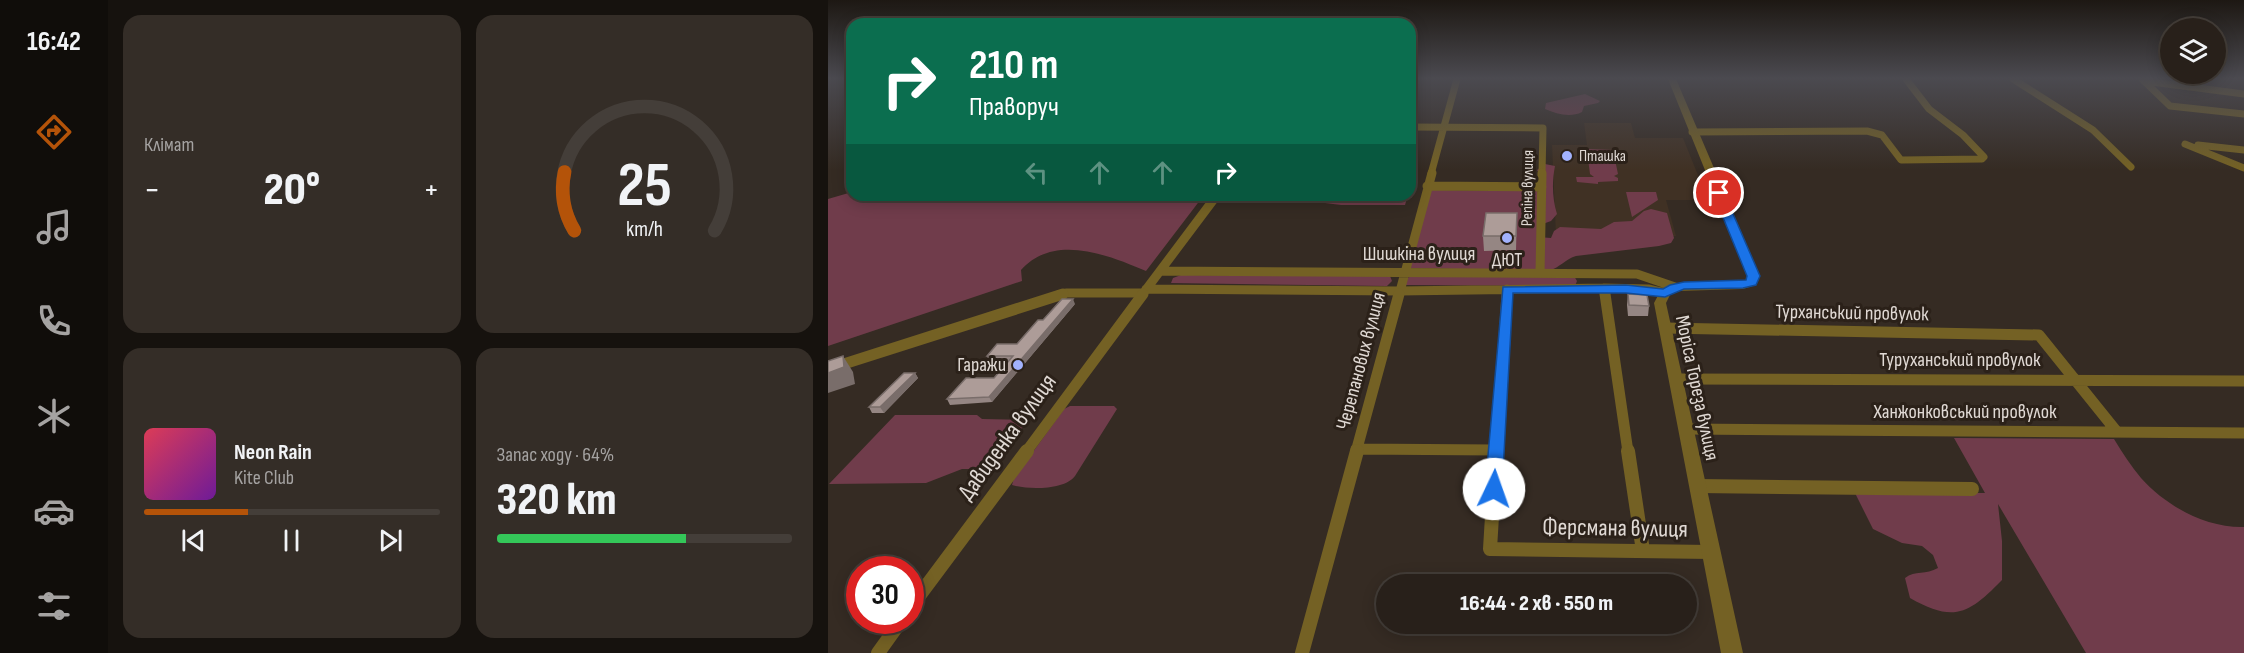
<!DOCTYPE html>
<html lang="uk">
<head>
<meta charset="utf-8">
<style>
  :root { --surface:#28201a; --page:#342d27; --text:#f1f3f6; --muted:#a5a3a2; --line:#443e39; --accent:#b45309 }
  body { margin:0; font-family:"Sofia Sans Condensed",sans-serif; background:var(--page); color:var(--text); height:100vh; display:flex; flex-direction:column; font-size:22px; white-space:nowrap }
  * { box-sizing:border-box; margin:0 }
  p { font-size:20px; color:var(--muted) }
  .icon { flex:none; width:33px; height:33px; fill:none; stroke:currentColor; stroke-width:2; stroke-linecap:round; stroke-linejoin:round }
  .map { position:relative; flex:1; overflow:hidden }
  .drawer { display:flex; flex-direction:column; gap:15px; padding:15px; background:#16120e; width:720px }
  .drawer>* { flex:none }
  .guide { position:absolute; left:18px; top:18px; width:570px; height:183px; border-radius:18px; box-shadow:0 3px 15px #0003,0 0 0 2px var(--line); background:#0b6e4f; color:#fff; overflow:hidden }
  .fabs { position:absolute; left:1332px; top:18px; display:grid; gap:12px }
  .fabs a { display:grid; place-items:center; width:66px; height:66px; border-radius:50%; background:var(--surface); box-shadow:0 3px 15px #0003,0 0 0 2px var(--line); font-size:30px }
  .speed { position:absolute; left:18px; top:556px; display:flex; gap:12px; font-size:30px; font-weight:700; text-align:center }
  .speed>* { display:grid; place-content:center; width:78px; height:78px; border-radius:50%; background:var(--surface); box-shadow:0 3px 15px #0003,0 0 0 2px var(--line); line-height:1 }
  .speed .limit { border:9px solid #d22; background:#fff; color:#111 }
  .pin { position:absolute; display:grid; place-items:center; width:51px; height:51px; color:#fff; margin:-26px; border:3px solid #fff; border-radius:50%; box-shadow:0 2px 6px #0007 }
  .me { position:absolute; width:66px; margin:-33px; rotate:3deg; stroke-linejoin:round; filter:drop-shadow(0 0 4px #0008) }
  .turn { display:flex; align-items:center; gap:21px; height:126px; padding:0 24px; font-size:27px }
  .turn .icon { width:78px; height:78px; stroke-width:2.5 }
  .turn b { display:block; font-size:42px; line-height:51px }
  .lanes { display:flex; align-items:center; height:57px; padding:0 24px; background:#0003; justify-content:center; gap:30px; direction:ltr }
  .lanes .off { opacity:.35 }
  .big { font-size:45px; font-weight:800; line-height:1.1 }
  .drawer .tile { flex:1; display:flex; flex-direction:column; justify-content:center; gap:9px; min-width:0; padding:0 21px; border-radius:18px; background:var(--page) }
  .drawer .dial { align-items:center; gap:0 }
  .dial svg { height:156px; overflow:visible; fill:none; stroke:var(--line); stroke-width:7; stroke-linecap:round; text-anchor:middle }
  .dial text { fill:var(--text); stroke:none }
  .song { display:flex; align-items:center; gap:18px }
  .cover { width:72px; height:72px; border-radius:9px; background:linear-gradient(135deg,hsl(350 70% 55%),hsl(280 70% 35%)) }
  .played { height:6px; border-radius:3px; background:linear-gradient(90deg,var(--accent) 35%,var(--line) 35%) }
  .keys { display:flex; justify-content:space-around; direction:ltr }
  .heat { display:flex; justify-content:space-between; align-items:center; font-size:33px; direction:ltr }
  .charge { height:9px; border-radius:4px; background:linear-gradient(90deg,#34c759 64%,var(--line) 0) }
  .drawer .tiles { flex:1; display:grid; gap:15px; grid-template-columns:repeat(2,1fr) }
  .trip { position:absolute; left:548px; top:574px; width:321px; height:60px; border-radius:30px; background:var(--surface); box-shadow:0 3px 15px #0003,0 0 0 2px var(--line); font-weight:800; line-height:60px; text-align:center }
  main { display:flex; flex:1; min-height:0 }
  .dock { display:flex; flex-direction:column; width:108px; justify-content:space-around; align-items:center; background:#100d0a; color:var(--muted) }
  .dock .icon { width:42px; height:42px }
  .dock .active { color:var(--accent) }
  .dock b { font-size:27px; color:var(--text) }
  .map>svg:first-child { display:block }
  .built { fill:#403124 }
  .green { fill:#703c4b }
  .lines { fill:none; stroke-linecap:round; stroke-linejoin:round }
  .minor-far3 { stroke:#746124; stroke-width:7 }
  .minor-far2 { stroke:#746124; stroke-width:9 }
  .minor-far1 { stroke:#746124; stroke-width:11 }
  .minor { stroke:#746124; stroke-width:14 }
  .tertiary { fill:#746124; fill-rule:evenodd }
  .wall { fill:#958683 }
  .shaded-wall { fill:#796d6a }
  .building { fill:#ad9c98; stroke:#796d6a; stroke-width:1.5 }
  .route { fill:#1a73e8; stroke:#114b97; stroke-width:1.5 }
  .poi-dot { fill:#a2b2fd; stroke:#2b2119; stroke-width:2 }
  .labels { text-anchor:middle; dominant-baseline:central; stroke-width:6; stroke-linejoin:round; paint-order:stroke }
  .far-poi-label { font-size:16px; fill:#e0d9d4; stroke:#2b2119; text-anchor:start }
  .far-street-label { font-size:16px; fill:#e0d9d4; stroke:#2b2119 }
  .street-label { font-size:20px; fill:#e0d9d4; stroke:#2b2119 }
  .poi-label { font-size:20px; fill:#e0d9d4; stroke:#2b2119 }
  .near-street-label { font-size:24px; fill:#e0d9d4; stroke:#2b2119 }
</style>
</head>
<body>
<main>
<nav class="dock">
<b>16:42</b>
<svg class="icon active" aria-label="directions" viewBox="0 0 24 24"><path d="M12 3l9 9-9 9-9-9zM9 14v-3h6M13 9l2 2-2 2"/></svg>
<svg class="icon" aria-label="music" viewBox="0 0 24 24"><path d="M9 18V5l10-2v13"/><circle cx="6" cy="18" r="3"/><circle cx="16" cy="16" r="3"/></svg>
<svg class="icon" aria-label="phone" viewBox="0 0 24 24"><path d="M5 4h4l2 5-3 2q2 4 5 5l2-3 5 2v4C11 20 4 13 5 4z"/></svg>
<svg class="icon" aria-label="climate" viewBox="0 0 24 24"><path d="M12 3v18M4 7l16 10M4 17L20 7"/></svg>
<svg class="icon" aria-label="car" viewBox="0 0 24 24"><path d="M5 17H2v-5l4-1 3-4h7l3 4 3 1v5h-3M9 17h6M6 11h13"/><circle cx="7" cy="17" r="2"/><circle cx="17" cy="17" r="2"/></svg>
<svg class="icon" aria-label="filters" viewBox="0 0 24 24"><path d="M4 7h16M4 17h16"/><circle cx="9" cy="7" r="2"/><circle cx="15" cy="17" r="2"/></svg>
</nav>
<section class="drawer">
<div class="tiles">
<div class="tile"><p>Клімат</p>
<div class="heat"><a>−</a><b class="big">20°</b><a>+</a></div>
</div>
<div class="tile dial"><svg viewBox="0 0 100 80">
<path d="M14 69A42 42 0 1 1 86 69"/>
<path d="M14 69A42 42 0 0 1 9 39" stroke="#b45309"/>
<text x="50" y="56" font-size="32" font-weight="700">25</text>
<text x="50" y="72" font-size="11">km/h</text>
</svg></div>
<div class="tile">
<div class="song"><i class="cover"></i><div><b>Neon Rain</b><p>Kite Club</p></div></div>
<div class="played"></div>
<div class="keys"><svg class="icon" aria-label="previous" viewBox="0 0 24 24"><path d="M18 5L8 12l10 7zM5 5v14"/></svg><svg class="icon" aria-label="pause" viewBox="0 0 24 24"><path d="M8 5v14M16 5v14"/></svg><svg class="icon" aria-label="next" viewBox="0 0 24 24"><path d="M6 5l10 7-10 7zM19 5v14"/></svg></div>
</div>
<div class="tile"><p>Запас ходу · 64%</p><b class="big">320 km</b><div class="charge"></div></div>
</div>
</section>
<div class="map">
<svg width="1416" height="653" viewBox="0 0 1416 653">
  <rect width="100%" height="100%" fill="#352b23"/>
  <path class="built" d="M756 123H803L807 138H855L880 200H838L848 236H728L724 145H759Z"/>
  <path class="green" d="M757 94 772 101 770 103 756 106 754 112C742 118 729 114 717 109L718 103Z
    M761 149 785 150 790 174 786 176 790 178V181L770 182V184L749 182 748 177H766L762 174 759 151Z
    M717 164 727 166C724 181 724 198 729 214L723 221 712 225 710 237 723 238 726 231 732 227 773 229 786 222 804 221 816 211 823 209 839 213 846 238 843 243 831 246 748 256C738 259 732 267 721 271L581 268 602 190 709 191 710 196 715 179 709 170Z
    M24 192V195H376L318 271C280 255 226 233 193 270L194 281 0 346V199Z
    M798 192H828L830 200 804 217Z
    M479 195H580L577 205H513L497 203Z
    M353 275 562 276 564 281 559 286 343 283 345 278Z
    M584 276H746L749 281 747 286 577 285 579 278Z
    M242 406H286L289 409 247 476C237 490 200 490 184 485L186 478 236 409Z
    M67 415H149L154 419 200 420 164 469H134L98 483 1 484Z
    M1126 438 1286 439C1294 452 1303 466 1313 478 1338 506 1378 528 1416 527V653H1258L1170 504 1174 541V580C1141 614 1126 623 1082 598L1077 578C1087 570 1098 575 1110 568L1105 555 1094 546 1074 543 1045 529 1027 493H1157Z"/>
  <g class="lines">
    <path class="minor-far3" d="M1185 79 1265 130 1303 167
      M1314 79 1342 106 1416 114
      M1316 81 1416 94
      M582 127 715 128 714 174
      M864 132 1039 131 1054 135 1073 160 1154 159 1156 157 1135 135 1101 109 1078 79
      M1357 144 1416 168
      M1370 145 1416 150
      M603 174 629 79"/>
    <path class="minor-far2" d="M599 186 714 187
      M332 271 809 274 847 287
      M712 273 714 173
      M776 288 777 295
      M318 289 571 291 776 288 820 289 837 293
      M230 295 238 293H315
      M314 295 389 195
      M571 295 604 173
      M679 295V289"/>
    <path class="minor-far1" d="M777 294 800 452
      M837 328 1211 335 1289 432
      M0 369 235 294
      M847 379 1416 381
      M858 429 1416 433
      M528 449 668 450
      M198 452 315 294
      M528 452 571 294
      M668 452 679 294"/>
    <path class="minor" d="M668 451 662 549 883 552
      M800 451 815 551
      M869 486 1144 489
      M82 608 199 451
      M50 653 73 621
      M474 653 529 451"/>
    <path class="tertiary" d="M840 79H848L932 276 928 285 915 289 850 291 842 295 838 303 915 653H893L826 303 833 290 843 284 914 281 919 280 920 276Z"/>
  </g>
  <path class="wall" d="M689 213 688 250 656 251 655 236Z
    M800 294 821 306 820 316H800L799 305Z
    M247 304 164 402 122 405 119 399 166 378 180 361H161L159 356 189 344 215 320Z
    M87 373 90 378 56 413H44L41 407Z"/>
  <path class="shaded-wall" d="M245 299 247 304 164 402 161 397Z
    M15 356 25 372 27 384 0 393V373Z
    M87 373 90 378 56 413 52 407Z"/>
  <path class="building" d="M658 213H689L688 236H655Z
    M800 294 819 295 821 306 801 305Z
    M234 299H245L161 397 119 399 138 378H166L185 356H159L169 344H189L210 320H215Z
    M15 356 16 367 0 373V361Z
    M76 373H87L52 407H41Z"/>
  <linearGradient id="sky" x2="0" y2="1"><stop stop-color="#1d1813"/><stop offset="0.46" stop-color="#4b4a50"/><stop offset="1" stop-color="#4b4a50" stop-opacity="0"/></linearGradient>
  <rect width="1416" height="170" fill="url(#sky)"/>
  <path class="route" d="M891 190 896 193 932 276 928 285 915 288 856 289 837 297 798 293H685L674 489 672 494 666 496 660 494 657 489 675 287 798 285 835 289 842 285 856 282 918 280 919 276 885 193Z"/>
  <g class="poi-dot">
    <circle cx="739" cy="156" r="6"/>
    <circle cx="679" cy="238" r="6"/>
    <circle cx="190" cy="365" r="6"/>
  </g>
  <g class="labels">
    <g class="far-poi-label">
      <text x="751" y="156">Пташка</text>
    </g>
    <g class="far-street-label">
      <text transform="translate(700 188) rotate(-89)">Репiна вулиця</text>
    </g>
    <g class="street-label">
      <text x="591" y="254">Шишкiна вулиця</text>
      <text transform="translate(1024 313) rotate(1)">Турханський провулок</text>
      <text x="1132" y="360">Туруханський провулок</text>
      <text transform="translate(533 361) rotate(-75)">Черепанових вулиця</text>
      <text transform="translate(869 388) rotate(78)">Моріса Тореза вулиця</text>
      <text x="1137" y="412">Ханжонковський провулок</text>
    </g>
    <g class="poi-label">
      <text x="679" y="260">ДЮТ</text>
      <text x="178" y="365" text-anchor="end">Гаражи</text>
    </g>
    <g class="near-street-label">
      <text transform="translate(179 437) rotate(-54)">Давиденка вулиця</text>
      <text transform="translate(787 528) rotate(1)">Ферсмана вулиця</text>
    </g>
  </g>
</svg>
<div class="fabs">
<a><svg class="icon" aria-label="layers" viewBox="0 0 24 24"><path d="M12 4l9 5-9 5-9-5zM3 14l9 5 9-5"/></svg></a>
</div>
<div class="speed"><div class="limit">30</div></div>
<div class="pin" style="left:891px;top:193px;background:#d93025"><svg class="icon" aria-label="arrive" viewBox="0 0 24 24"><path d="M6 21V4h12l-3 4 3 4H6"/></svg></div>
<svg class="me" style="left:666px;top:489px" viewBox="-20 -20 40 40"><circle r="19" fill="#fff"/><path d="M0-13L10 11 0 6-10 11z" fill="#1a73e8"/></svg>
<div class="trip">16:44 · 2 хв · 550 m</div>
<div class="guide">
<div class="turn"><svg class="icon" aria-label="right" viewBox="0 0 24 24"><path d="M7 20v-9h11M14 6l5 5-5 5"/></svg><div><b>210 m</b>Праворуч</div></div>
<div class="lanes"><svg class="icon off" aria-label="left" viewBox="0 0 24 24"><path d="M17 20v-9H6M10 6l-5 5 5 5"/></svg><svg class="icon off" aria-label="ahead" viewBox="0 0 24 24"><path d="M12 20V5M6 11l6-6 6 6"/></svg><svg class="icon off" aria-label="ahead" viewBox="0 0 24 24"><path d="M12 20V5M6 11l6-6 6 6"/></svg><svg class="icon" aria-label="right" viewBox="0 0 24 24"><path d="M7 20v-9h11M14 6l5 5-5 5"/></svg></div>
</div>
</div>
</main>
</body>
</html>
